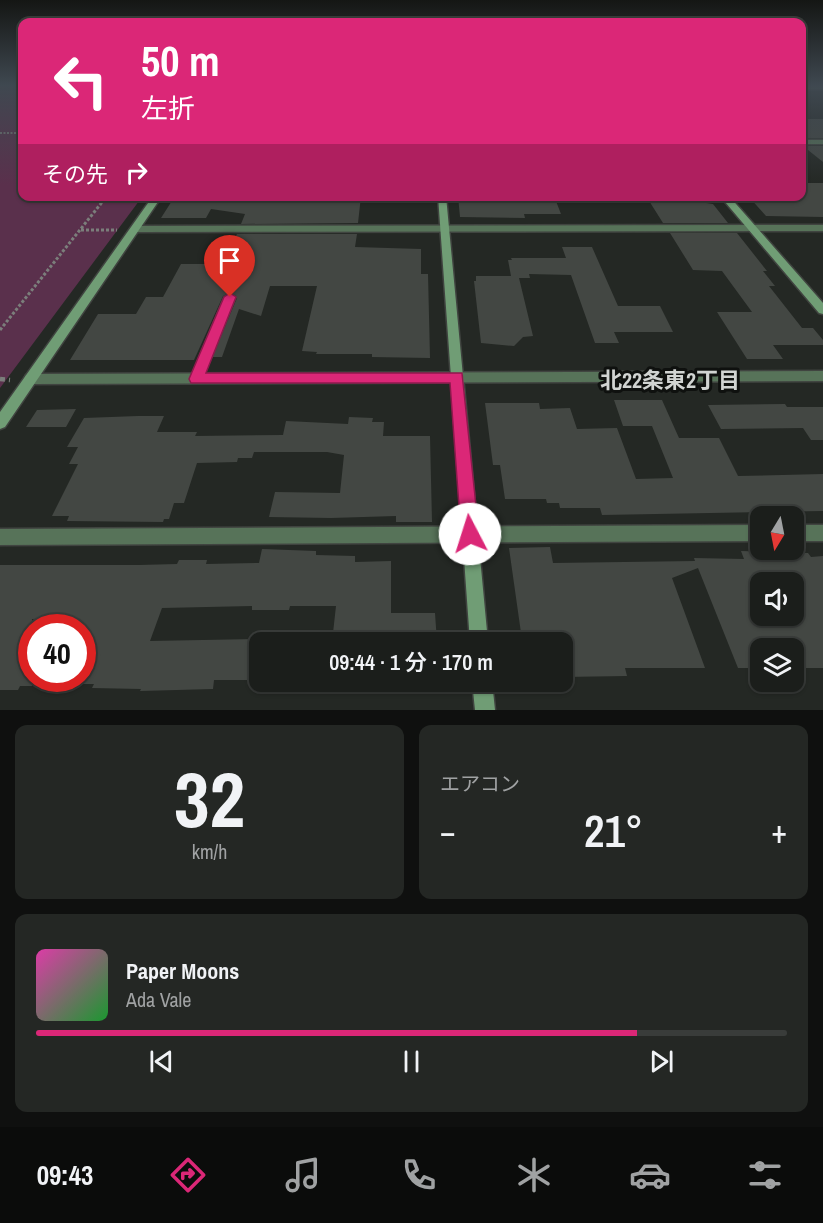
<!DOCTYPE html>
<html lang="ja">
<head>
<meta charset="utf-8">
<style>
  :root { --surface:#1b1e1b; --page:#242724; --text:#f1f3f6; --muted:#a0a2a3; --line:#393c3a; --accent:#db2777 }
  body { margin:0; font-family:"Archivo Narrow","Noto Sans JP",sans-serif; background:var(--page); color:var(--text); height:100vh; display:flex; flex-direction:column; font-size:22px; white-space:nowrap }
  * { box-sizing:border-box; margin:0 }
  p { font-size:20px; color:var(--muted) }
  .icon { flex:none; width:33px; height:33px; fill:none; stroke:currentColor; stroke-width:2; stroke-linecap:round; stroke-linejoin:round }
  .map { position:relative; height:710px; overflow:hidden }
  .sheet { display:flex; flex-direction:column; gap:15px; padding:15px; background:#0f100f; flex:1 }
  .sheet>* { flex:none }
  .guide { position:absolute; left:18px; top:18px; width:788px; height:183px; border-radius:12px; box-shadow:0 2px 4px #0004,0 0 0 2px var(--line); background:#db2777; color:#fff; overflow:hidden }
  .needle { width:39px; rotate:190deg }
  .fabs { position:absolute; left:750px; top:506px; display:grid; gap:12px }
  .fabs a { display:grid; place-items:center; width:54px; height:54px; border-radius:12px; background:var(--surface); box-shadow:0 2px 4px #0004,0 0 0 2px var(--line); font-size:30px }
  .speed { position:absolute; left:18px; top:614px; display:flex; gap:12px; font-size:30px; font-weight:700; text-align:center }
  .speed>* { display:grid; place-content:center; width:78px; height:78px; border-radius:50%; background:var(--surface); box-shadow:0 2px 4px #0004,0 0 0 2px var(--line); line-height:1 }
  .speed .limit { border:9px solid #d22; background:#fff; color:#111 }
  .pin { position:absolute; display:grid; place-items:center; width:51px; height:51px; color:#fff; margin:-62px -26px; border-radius:50% 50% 50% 0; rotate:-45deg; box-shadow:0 0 6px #0007 }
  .pin .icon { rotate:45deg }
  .me { position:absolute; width:66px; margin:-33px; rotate:355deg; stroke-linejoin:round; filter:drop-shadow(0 0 4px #0008) }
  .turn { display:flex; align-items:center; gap:21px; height:126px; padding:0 24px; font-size:27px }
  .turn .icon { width:78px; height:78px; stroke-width:2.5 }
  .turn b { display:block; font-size:42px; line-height:51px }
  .then { display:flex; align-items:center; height:57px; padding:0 24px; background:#0003; gap:12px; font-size:22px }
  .big { font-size:45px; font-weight:600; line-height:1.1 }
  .sheet .tile { flex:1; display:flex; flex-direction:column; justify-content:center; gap:9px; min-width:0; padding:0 21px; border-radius:12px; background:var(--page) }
  .sheet .dial { align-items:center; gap:0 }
  .dial b { font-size:78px; line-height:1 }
  .song { display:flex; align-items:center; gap:18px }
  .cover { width:72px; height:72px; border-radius:9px; background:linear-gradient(135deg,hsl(320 70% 55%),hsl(130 70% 35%)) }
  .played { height:6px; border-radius:3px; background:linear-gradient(90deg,var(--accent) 80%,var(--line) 80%) }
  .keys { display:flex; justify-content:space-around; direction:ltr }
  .heat { display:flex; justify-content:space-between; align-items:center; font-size:33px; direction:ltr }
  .sheet .tiles { flex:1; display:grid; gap:15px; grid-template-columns:1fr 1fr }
  .tile:last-child { grid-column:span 2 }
  .trip { position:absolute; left:249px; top:632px; width:324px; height:60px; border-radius:12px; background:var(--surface); box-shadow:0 2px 4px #0004,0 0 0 2px var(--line); font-weight:600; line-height:60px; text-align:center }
  .menu { display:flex; height:96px; justify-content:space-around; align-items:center; background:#0b0c0b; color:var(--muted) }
  .menu .icon { width:42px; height:42px }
  .menu .active { color:var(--accent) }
  .menu b { font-size:27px; color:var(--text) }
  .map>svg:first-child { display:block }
  .green { fill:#5a304c }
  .building { fill:#434743; fill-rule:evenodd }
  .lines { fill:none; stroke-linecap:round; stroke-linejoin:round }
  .lane-casing { stroke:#404440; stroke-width:4 }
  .street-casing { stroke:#404440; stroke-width:3 }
  .secondary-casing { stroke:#404440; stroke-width:3 }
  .path-far2 { stroke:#7b7e7b; stroke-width:2; stroke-dasharray:2 1.5; stroke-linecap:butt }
  .path-far1 { stroke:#7b7e7b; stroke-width:3; stroke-dasharray:3 2; stroke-linecap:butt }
  .path { stroke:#7b7e7b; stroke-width:4.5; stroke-dasharray:5 4; stroke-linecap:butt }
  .lane { fill:#577359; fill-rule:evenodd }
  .street { fill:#577359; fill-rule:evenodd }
  .secondary { fill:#709d75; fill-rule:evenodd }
  .route { fill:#db2777; stroke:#8e194d; stroke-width:1.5 }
  .labels { text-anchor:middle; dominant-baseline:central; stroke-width:6; stroke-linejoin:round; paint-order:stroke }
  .neighbourhood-label { font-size:22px; font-weight:bold; fill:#d1d4d2; stroke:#0f110f }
</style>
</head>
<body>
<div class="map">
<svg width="823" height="710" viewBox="0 0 823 710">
  <rect width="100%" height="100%" fill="#242824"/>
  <path class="green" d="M0 85H22V196L142 197 0 388Z"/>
  <path class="building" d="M801 119H823V138H801Z
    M803 146H823V162Z
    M801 183H823V217L766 216 749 197 801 196Z
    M175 196H361L358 223 241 224 245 214 211 209 206 218H161Z
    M458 196H554L561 214H524L525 218 460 217Z
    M646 196H696L700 202 713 204 728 223H663Z
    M670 233H737L767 271H763L775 286H769L802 328H813L823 340V345H773L783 359H747L717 312H752L722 271 693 270Z
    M237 234H357L355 247 421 249V274H428L430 358 372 357V354H316L317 352 302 351 317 286H270L261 316 239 309 222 357H212L237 298 231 292 223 296 194 360H70L98 314H136L146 297H163L181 264H221Z
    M562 247H592L618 306H660L673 332H614L619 343H595L571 275 529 274 530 278H519L533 336 523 337 514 346 481 343 474 281H476V276H511L508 260H512L511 258H566Z
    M614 400H662L679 438H719L738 476 823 474V511L602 515 600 508H560L559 503H547L546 499H505L500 465H493L485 403H539L540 409 570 408 577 429 617 428 636 479 673 478 652 426H623Z
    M785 404 787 407H823V440H811L803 428 721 429 708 405Z
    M76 409 66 427H26L37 410Z
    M138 416H164L157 432H197L195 436 283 435 286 421 348 424 349 417 373 418 372 422H384L383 436H430L432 522H396V516L331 518 269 517 275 492 340 493 344 455 327 452H254L252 458H238L237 462 197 463 184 503H174L169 519H164L163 522 67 521 69 516H52L78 464H69L78 447H67L84 418Z
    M550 547 553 563 695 561 694 558 744 559 741 551 808 553 811 557 823 556V668H797L794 661V648H760V668H738L698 568 672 578 705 668H625L627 676 562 677V642L522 640 509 548ZM760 582H794V615H760Z
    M262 549 316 551V555L355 556V562L391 561V613H435L437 642H332L336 606H290L289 610H252V606L162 608 150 641 260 639V680H214L213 689 140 691 141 689 92 688 94 684H82V627H74L77 619H32V686H20L18 690H0V565H139L177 564 179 560H207L206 564 259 563Z"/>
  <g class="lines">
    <g class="lane-casing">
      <path id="lane" d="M230 294 235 297 201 379 200 382H192L191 379 225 297Z"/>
    </g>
    <g class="street-casing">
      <path id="street" d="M801 85H823V89H801Z
        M801 140H823V144H801Z
        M823 225V231L136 232 131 229 136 226Z
        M823 371V381L30 384 26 383 24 379 26 375 30 374Z
        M760 525V541L0 545V529Z
        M794 525H823V541H794Z"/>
    </g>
    <g class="secondary-casing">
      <path id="secondary" d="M153 196H162L5 427 0 429V412Z
        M438 196H446L488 642H470Z
        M720 196H729L823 303V314L819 313Z
        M472 681H492L495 710H475Z"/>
    </g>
    <path class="path-far2" d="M0 133H22"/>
    <path class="path-far1" d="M81 230H117
      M0 330 107 196"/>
    <path class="path" d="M0 379 10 380"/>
    <use href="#lane" class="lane"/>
    <use href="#street" class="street"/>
    <use href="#secondary" class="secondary"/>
  </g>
  <linearGradient id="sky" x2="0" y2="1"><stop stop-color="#141614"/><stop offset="0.46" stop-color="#3f4850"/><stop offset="1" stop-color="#3f4850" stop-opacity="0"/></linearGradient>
  <rect width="823" height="185" fill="url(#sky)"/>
  <path class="route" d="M230 293 236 297 206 373H462L479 534 477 540 470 543 464 540 461 534 450 383H191L189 379 224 297Z"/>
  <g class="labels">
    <g class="neighbourhood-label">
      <text x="670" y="380">北22条東2丁目</text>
    </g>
  </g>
</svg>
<div class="fabs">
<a><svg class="needle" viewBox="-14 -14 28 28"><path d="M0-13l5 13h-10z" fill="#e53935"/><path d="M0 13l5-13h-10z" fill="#a0a2a3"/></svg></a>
<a><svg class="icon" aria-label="sound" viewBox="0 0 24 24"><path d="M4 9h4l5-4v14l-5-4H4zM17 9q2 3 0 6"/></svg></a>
<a><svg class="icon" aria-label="layers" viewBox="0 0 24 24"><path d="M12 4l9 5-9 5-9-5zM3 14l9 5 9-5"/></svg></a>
</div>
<div class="speed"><div class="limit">40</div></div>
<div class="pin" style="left:230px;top:297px;background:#d93025"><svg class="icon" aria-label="arrive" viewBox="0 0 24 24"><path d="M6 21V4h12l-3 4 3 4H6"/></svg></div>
<svg class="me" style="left:470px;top:534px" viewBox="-20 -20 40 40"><circle r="19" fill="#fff"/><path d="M0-13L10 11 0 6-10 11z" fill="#db2777"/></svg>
<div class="trip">09:44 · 1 分 · 170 m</div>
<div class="guide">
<div class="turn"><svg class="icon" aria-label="left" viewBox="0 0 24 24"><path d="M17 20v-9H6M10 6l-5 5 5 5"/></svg><div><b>50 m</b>左折</div></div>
<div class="then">その先<svg class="icon" aria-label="right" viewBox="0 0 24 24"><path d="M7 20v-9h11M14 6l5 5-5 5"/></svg></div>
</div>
</div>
<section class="sheet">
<div class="tiles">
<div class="tile dial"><b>32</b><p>km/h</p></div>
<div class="tile"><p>エアコン</p>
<div class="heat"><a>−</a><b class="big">21°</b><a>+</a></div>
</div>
<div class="tile">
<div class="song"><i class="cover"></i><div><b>Paper Moons</b><p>Ada Vale</p></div></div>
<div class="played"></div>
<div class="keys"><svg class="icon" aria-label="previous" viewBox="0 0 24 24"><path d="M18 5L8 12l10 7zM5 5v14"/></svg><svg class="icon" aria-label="pause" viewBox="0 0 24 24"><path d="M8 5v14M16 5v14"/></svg><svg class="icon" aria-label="next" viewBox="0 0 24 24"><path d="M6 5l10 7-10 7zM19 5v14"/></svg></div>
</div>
</div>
</section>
<nav class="menu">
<b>09:43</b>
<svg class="icon active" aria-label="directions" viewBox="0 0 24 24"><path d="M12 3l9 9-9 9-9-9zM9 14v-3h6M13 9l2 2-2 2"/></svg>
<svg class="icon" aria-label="music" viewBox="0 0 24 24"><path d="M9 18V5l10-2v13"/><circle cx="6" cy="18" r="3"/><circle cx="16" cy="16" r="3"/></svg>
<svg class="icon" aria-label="phone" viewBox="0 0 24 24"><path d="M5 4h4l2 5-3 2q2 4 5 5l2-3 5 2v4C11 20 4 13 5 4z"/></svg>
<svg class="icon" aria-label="climate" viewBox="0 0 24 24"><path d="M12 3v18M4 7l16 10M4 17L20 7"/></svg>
<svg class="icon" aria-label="car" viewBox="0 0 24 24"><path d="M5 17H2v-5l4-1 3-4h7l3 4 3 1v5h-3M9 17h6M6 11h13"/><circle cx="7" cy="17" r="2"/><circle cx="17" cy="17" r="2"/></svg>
<svg class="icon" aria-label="filters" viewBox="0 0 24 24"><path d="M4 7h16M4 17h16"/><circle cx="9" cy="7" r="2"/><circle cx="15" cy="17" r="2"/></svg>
</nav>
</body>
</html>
